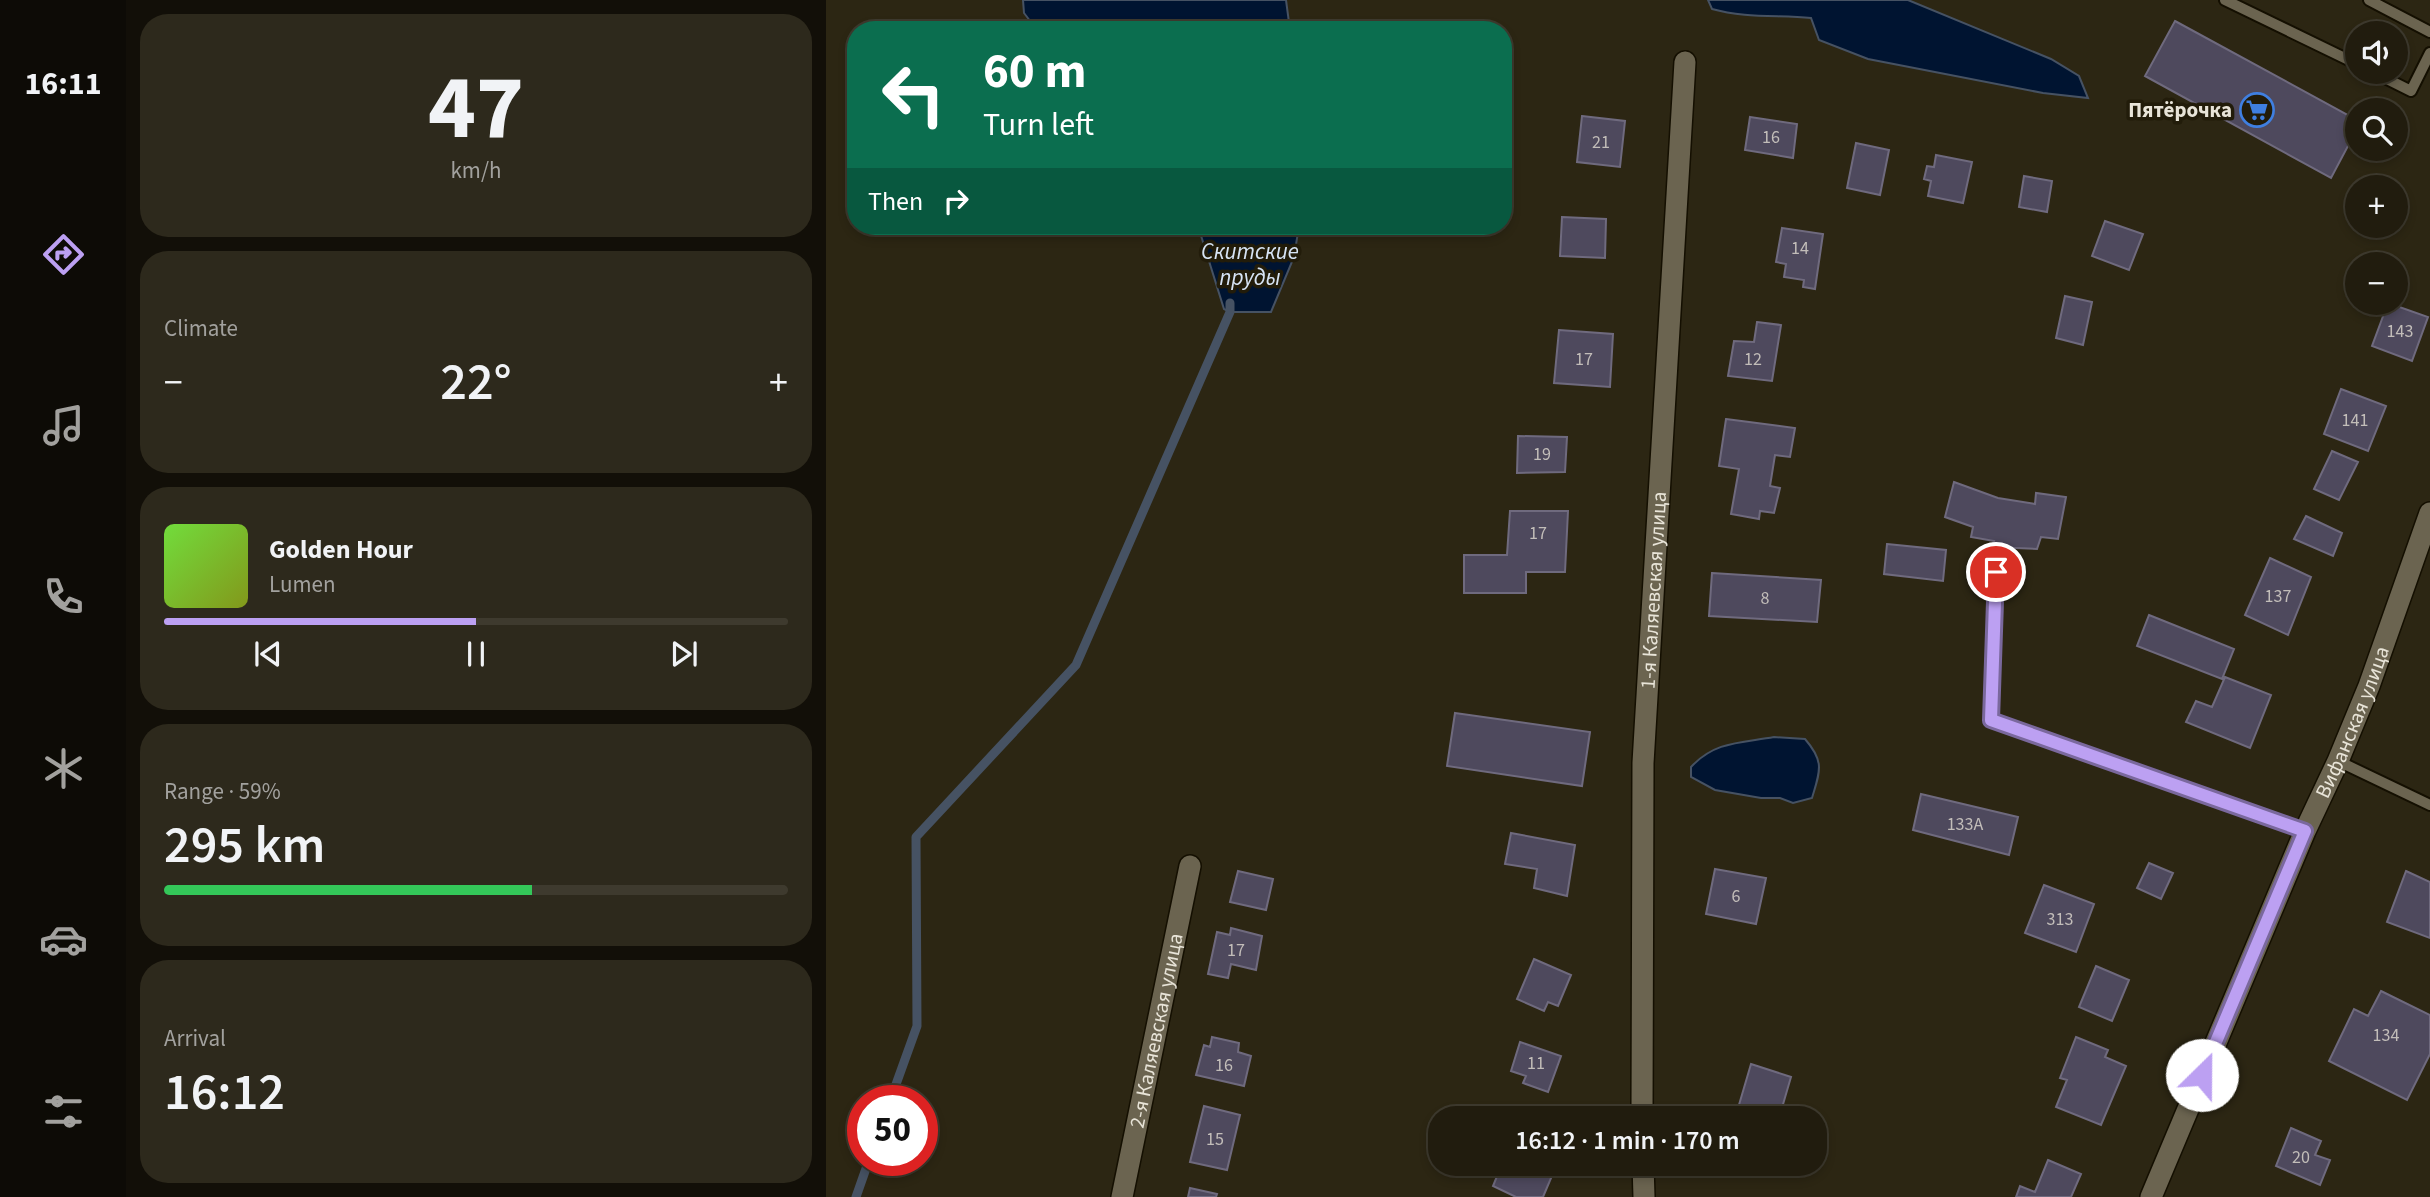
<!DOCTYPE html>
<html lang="en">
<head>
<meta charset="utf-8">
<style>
  :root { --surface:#211c0e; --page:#2d291c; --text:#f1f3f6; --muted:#a2a19e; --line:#3e3a2e; --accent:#bca0f2 }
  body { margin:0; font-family:"Source Sans 3",sans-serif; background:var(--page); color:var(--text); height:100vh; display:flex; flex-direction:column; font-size:26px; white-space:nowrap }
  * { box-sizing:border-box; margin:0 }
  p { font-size:23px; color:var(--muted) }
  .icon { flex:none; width:38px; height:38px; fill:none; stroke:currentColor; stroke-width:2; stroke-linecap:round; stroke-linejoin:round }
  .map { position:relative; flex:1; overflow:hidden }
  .drawer { display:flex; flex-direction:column; gap:14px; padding:14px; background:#120f08; width:700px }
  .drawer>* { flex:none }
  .top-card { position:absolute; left:21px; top:21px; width:665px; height:214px; border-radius:28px; box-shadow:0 4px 10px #0003,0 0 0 2px var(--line); background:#0b6e4f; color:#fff; overflow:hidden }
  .fabs { position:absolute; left:1519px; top:21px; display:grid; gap:14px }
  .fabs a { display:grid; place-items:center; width:63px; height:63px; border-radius:50%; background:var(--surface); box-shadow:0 4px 10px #0003,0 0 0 2px var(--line); font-size:35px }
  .speed { position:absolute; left:21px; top:1085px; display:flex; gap:14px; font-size:35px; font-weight:700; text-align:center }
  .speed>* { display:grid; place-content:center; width:91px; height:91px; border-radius:50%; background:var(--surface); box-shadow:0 4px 10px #0003,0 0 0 2px var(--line); line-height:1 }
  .speed .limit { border:10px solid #d22; background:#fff; color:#111 }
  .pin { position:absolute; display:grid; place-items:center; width:60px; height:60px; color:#fff; margin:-30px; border:4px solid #fff; border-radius:50%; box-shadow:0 2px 7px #0007 }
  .me { position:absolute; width:77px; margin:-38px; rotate:23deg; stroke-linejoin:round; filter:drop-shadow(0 0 5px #0008) }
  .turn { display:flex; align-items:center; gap:24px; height:147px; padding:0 21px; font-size:32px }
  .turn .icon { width:91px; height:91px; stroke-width:2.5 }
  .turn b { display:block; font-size:49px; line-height:60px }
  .then { display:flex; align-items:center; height:66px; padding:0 21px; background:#0003; gap:14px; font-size:26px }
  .big { font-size:52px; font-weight:600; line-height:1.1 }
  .drawer .card { flex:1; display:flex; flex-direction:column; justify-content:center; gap:10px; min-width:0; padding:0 24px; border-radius:28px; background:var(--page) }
  .drawer .dial { align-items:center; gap:0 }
  .dial b { font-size:91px; line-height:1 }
  .song { display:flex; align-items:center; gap:21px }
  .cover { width:84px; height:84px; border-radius:10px; background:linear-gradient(135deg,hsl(100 70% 55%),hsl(70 70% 35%)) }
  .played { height:7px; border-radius:4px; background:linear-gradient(90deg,var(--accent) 50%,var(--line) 50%) }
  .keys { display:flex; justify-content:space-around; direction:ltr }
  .heat { display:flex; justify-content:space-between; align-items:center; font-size:38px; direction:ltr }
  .charge { height:10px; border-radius:5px; background:linear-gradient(90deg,#34c759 59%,var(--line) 0) }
  .trip { position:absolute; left:602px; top:1106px; width:399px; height:70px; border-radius:28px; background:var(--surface); box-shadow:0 4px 10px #0003,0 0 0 2px var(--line); font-weight:600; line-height:70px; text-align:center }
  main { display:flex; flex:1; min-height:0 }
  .dock { display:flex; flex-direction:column; width:126px; justify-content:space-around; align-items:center; background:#0d0b06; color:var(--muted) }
  .dock .icon { width:49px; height:49px }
  .dock .current { color:var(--accent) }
  .dock b { font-size:32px; color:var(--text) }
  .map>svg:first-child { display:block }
  .water { fill:#001431; stroke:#465263; stroke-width:2 }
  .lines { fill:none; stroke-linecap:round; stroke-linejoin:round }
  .stream { stroke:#465263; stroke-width:9 }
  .building { fill:#4e495d; stroke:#6f6a7e; stroke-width:2 }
  .lane-casing { stroke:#140f01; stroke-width:14 }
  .street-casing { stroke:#140f01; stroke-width:24 }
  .secondary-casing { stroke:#140f01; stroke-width:24 }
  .lane { stroke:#6b6450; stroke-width:10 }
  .street { stroke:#6b6450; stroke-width:21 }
  .secondary { stroke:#6b6450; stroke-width:21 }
  .route-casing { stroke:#7a689d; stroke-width:18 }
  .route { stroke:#bca0f2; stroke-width:12 }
  .labels { text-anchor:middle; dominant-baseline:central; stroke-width:7; stroke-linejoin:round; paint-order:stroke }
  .number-label { font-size:18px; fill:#c2bdb9 }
  .poi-label { font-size:21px; font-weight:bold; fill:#e8e4d8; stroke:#221c0a; text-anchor:end }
  .street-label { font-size:21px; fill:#e8e4d8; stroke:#221c0a }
  .water-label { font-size:23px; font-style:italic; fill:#d7e4f5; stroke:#221c0a }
</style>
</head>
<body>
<main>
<nav class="dock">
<b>16:11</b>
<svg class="icon current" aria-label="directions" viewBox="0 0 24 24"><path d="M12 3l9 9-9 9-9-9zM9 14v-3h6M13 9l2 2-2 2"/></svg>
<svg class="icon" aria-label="music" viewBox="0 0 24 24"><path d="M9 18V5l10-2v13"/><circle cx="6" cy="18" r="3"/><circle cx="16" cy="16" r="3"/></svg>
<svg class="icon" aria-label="phone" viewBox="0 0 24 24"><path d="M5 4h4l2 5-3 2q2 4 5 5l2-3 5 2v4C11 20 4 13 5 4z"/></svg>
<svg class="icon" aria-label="climate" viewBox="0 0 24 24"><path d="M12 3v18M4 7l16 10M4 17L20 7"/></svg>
<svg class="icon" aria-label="car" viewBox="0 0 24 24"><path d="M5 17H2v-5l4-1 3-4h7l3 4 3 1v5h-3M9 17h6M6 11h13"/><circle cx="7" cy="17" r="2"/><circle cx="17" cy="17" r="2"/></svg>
<svg class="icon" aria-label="filters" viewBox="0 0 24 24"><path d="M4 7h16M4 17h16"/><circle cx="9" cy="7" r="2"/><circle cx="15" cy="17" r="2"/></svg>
</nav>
<section class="drawer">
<div class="card dial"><b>47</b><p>km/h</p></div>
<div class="card"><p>Climate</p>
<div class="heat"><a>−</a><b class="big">22°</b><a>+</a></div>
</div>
<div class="card">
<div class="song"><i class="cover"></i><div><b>Golden Hour</b><p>Lumen</p></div></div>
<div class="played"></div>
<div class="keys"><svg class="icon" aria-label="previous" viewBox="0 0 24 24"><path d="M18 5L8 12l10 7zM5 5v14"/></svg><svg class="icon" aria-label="pause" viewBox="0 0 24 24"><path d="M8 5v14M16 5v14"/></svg><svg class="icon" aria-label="next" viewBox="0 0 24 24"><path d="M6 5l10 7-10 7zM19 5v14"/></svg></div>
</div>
<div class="card"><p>Range · 59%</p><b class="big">295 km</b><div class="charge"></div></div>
<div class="card"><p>Arrival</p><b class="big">16:12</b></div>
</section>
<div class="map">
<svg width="1604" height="1197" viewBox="0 0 1604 1197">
  <rect width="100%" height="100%" fill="#2c2613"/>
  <path class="water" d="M197 0H460L464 30H211L198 13Z
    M882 0H1082L1225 59 1253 76 1262 98 1217 93 1042 59 993 40 985 18C952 15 918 18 886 9Z
    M372 226H473L468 257 445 312H404L398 309Z
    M948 737 979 739C999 762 994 771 986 798L967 803 954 798H935L889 790 865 777V767C889 741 915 743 948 737Z"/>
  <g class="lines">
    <path class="stream" d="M64 1101 91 1026 90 837 250 665 404 312V303
      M30 1197 43 1160"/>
  </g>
  <path class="building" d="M1349 21 1531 120V129L1505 178 1319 76Z
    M756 116 799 121 794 167 751 162Z
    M924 117 971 124 967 158 919 150Z
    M1030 143 1063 150 1054 195 1021 188Z
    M1110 155 1146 162 1137 203 1102 196 1105 181 1098 179 1101 166 1108 167Z
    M1198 176 1226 181 1221 212 1193 207Z
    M736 217 780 219 779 258 734 256Z
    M1279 221 1317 234 1303 270 1266 256Z
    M956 228 997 234 989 289 977 287 978 280 958 277 960 264 950 262Z
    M1239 296 1266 302 1257 345 1230 338Z
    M1562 303 1602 317 1586 361 1546 346Z
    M931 322 955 325 946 381 902 376 908 341 928 342Z
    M733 330 787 334 784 387 728 383Z
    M1515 389 1560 406 1542 451 1498 434Z
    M900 419 969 428 964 457 949 455 944 486 954 488 948 513 934 511 933 519 905 514 913 469 893 466Z
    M692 436 741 437 739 472 691 473Z
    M1506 451 1532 462 1513 500 1488 489Z
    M1128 482 1172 498 1209 504 1210 493 1240 497 1232 539 1215 537 1211 549 1165 547 1168 541 1145 537 1147 527 1119 517Z
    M684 511H742L739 572H700V593H638V555H681Z
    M1480 516 1516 533 1507 556 1468 539Z
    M1061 544 1120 550 1117 581 1058 574Z
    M1444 558 1485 577 1462 635 1419 615Z
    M886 573 995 580 991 622 883 616Z
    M1323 615 1408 649 1396 679 1311 646Z
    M1399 677 1445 695 1424 748 1360 722 1370 701 1386 707Z
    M629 713 764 732 756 786 621 766Z
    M1095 794 1192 817 1183 855 1087 830Z
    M685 833 749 845 741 896 708 888 711 869 679 864Z
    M1323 863 1347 873 1335 899 1311 888Z
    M889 869 940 878 930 924 880 914Z
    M412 871 447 879 440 910 404 902Z
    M1580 871 1604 882V938L1561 922Z
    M1218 885 1268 904 1250 952 1199 933Z
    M405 928 436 936 430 970 405 964 402 978 382 974 391 932 404 935Z
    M708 959 745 975 732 1006 722 1002 718 1011 691 999Z
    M1270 966 1303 980 1286 1021 1253 1007Z
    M1555 991 1604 1015V1054L1581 1100 1503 1061 1528 1009 1542 1016Z
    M386 1037 413 1043 412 1052 425 1056 418 1086 370 1075 378 1045 384 1047Z
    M1250 1037 1282 1050 1279 1057 1300 1066 1275 1125 1230 1107 1241 1080 1234 1078Z
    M694 1042 735 1056 722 1092 697 1083 700 1076 685 1071Z
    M925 1064 965 1077 953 1118H920L910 1115Z
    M378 1106 414 1115 401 1170 364 1162Z
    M1465 1128 1495 1141 1489 1155 1504 1160 1494 1185 1450 1166Z
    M1222 1160 1255 1174 1245 1197H1190L1194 1186 1209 1192Z
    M676 1164H731L717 1197H690L667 1186Z
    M364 1188 391 1194 390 1197H362Z"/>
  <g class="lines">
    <g class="lane-casing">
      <path id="lane" d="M1399 0 1531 64
        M1543 0 1604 32
        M1547 72 1585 91 1604 53
        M1170 572 1165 720 1479 831
        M1512 761 1604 805"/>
    </g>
    <g class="street-casing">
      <g id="street">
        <path id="s1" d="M816 1118 817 763 859 62"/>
        <path d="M817 1164 818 1197"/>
        <path id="s2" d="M296 1197 364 866"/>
      </g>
    </g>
    <g class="secondary-casing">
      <g id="secondary">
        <path id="s3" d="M1325 1197 1479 831 1512 761 1543 686 1604 513"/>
      </g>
    </g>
    <use href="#lane" class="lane"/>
    <use href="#street" class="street"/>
    <use href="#secondary" class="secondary"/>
  </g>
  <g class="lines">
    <g class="route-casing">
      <path id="route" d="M1170 572 1165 720 1479 831 1376 1075"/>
    </g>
    <use href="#route" class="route"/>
  </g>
  <defs>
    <g id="supermarket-ring" transform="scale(1.75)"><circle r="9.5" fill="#221c0a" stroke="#3f7fe0" stroke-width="1.5"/><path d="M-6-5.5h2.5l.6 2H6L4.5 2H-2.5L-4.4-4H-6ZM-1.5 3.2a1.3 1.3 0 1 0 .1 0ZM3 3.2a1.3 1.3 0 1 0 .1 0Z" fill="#3f7fe0"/></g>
  </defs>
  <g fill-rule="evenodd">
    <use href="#supermarket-ring" x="1431" y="110"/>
  </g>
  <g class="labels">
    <g class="number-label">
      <text x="945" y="137">16</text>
      <text x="775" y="142">21</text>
      <text x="974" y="248">14</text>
      <text x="1574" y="331">143</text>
      <text x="758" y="359">17</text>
      <text x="927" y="359">12</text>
      <text x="1529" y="420">141</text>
      <text x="716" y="454">19</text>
      <text x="712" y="533">17</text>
      <text x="1452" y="596">137</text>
      <text x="939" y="598">8</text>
      <text x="1139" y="824">133А</text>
      <text x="910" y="896">6</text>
      <text x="1234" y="919">313</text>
      <text x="410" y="950">17</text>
      <text x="1560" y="1035">134</text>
      <text x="710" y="1063">11</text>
      <text x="398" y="1065">16</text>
      <text x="389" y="1139">15</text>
      <text x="1475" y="1157">20</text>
    </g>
    <g class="poi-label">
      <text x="1406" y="110">Пятёрочка</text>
    </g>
    <g class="street-label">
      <text stroke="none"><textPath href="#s1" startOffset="528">1-я Каляевская улица</textPath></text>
      <text stroke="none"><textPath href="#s3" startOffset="516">Вифанская улица</textPath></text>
      <text stroke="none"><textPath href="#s2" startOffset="170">2-я Каляевская улица</textPath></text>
    </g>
    <g class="water-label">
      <text x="424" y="251">Скитские<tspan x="424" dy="26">пруды</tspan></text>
    </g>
  </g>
</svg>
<div class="fabs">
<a><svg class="icon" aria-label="sound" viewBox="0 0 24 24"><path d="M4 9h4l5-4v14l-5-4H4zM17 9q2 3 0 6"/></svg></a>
<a><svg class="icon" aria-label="search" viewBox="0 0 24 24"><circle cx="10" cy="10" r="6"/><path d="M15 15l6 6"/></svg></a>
<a>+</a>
<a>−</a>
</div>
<div class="speed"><div class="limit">50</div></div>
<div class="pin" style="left:1170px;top:572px;background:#d93025"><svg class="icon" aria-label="arrive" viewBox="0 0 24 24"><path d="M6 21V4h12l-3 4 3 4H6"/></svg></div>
<svg class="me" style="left:1376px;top:1075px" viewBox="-20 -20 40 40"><circle r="19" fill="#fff"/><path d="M0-13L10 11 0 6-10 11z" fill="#bca0f2"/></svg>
<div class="trip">16:12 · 1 min · 170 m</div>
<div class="top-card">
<div class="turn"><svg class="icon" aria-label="left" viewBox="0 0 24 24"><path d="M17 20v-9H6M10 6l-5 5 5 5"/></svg><div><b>60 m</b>Turn left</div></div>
<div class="then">Then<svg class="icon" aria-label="right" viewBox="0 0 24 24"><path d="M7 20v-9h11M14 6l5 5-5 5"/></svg></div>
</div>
</div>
</main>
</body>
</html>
